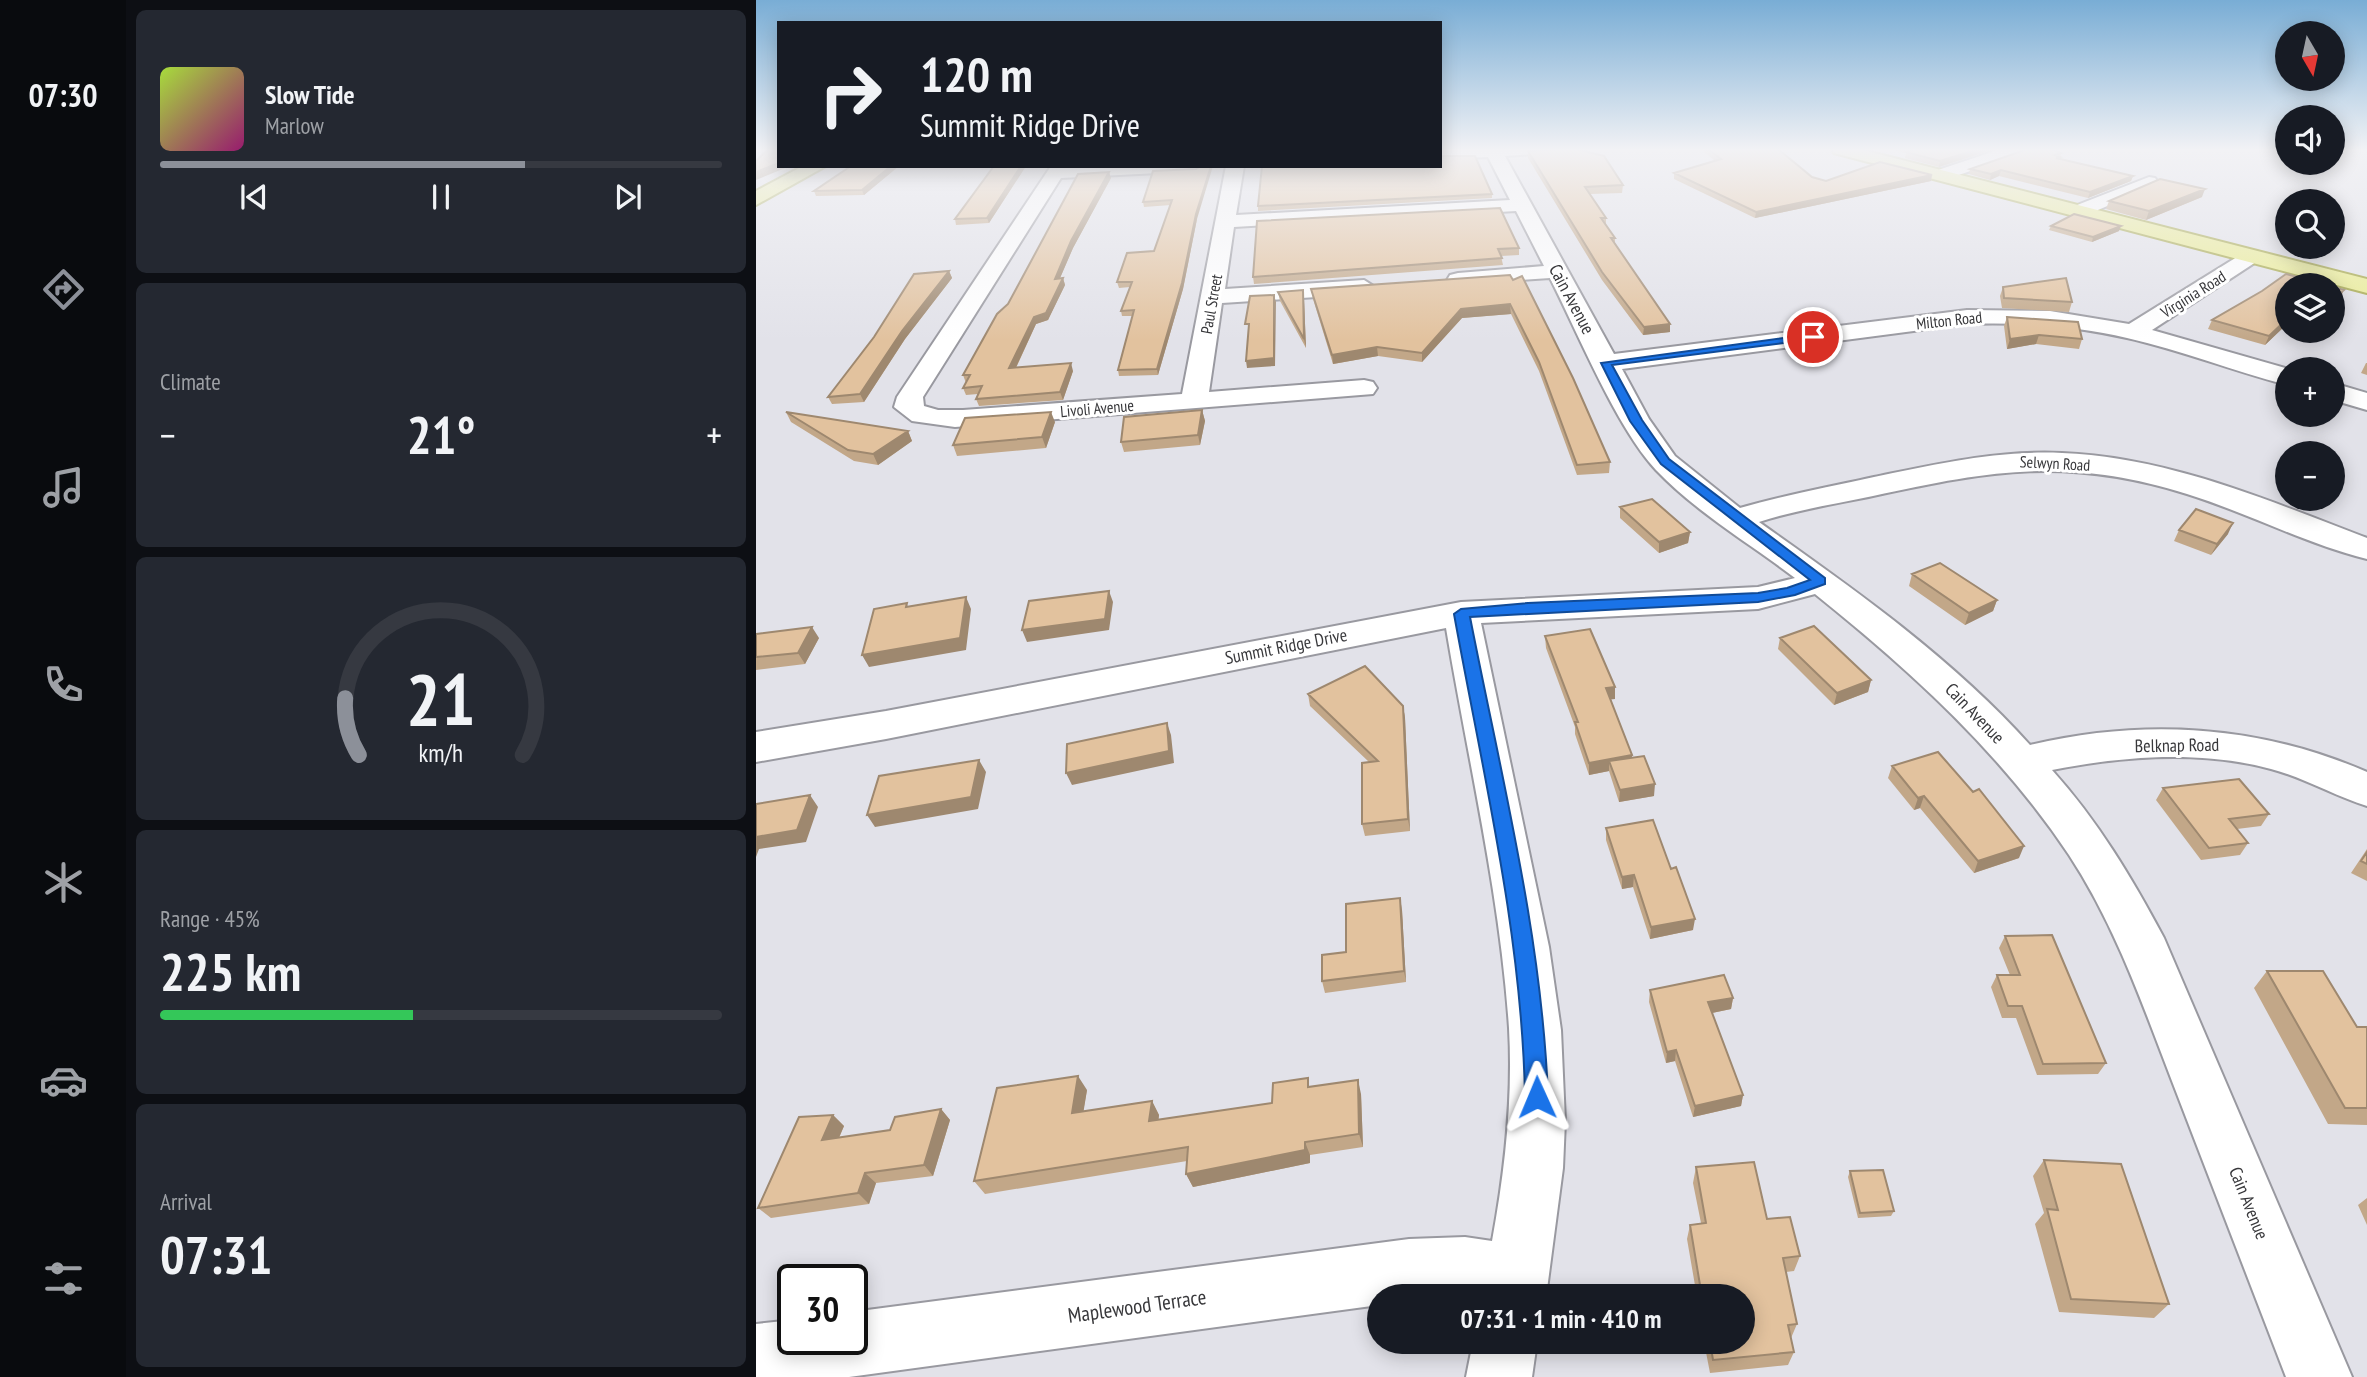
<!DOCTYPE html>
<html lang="en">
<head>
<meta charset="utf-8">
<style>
  :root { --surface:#171b24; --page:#242831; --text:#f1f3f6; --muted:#9ea1a6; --line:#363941; --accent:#8c9099 }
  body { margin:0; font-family:"PT Sans Narrow",sans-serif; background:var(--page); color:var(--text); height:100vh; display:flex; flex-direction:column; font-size:26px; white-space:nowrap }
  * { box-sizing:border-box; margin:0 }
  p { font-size:23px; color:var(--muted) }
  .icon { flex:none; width:38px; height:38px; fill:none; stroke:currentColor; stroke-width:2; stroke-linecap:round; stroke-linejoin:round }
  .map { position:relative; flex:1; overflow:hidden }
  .panel { display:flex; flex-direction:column; gap:10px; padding:10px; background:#0d0f14; width:630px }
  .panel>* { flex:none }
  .guide { position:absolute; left:21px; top:21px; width:665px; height:147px; border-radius:0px; box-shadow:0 4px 18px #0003; background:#171b24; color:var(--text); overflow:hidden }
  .needle { width:46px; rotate:171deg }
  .tools { position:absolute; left:1519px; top:21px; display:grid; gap:14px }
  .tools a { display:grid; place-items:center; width:70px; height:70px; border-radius:50%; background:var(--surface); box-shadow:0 4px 18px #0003; font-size:35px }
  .speed { position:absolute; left:21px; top:1264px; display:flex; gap:14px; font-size:35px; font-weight:700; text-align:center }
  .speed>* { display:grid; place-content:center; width:91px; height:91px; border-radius:50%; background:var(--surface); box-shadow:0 4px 18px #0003; line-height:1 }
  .speed .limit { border:4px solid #111; border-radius:10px; background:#fff; color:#111 }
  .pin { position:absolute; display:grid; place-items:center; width:60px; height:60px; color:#fff; margin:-30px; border:4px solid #fff; border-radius:50%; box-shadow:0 2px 7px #0007 }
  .me { position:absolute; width:77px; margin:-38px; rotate:359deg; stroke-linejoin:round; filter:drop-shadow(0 0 5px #0008) }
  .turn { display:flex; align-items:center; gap:24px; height:147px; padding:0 28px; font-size:32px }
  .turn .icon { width:91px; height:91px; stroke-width:2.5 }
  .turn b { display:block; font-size:49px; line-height:60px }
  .big { font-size:52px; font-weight:700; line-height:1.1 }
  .panel .tile { flex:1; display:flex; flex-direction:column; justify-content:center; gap:10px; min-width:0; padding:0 24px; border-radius:10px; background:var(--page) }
  .panel .dial { align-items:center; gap:0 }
  .dial svg { height:182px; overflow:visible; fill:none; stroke:var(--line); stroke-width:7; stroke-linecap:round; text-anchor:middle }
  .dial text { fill:var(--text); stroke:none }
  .song { display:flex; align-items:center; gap:21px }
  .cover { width:84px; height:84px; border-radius:10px; background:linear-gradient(135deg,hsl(80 70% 55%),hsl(320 70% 35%)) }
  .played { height:7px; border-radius:4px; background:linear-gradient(90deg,var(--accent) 65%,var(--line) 65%) }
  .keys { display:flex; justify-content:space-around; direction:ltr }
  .heat { display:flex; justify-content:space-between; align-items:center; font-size:38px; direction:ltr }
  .charge { height:10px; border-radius:5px; background:linear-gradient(90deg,#34c759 45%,var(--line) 0) }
  .trip { position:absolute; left:611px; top:1284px; width:388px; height:70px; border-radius:35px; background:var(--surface); box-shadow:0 4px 18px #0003; font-weight:700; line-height:70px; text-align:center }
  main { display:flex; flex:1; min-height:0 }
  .dock { display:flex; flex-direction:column; width:126px; justify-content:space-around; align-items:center; background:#090b0e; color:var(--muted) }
  .dock .icon { width:49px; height:49px }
  .dock .current { color:var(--accent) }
  .dock b { font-size:32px; color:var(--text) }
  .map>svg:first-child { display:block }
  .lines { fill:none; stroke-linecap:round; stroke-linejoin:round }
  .minor-casing { stroke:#9999a0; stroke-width:4 }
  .major-casing { stroke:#a3a543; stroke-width:4 }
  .minor { fill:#fff; fill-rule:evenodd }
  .major { fill:#eaec91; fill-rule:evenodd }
  .wall { fill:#c2a788 }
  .shaded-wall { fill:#9e886f }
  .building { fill:#e2c29e; stroke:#9e886f; stroke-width:2 }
  .route { fill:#1a73e8; stroke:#114b97; stroke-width:2 }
  .labels { text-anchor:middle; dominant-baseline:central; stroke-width:6; stroke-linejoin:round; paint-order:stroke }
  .far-street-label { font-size:16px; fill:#38383b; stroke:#fff }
  .street-label { font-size:18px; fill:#38383b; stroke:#fff }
  .near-street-label { font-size:21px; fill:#38383b; stroke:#fff }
</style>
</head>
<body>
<main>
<nav class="dock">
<b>07:30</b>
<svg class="icon current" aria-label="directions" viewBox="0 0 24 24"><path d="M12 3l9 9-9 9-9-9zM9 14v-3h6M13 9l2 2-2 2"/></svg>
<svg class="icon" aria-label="music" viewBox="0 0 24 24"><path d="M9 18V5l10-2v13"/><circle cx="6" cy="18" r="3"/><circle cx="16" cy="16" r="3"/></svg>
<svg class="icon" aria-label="phone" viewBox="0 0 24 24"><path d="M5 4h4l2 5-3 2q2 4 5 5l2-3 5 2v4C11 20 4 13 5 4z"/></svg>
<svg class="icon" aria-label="climate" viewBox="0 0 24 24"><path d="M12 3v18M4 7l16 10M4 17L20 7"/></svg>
<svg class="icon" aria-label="car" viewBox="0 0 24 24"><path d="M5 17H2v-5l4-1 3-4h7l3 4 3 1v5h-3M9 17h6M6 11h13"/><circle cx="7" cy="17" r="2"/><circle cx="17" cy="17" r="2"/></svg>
<svg class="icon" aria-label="filters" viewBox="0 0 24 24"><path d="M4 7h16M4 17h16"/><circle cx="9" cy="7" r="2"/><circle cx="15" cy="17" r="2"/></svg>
</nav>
<section class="panel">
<div class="tile">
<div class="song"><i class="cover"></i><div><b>Slow Tide</b><p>Marlow</p></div></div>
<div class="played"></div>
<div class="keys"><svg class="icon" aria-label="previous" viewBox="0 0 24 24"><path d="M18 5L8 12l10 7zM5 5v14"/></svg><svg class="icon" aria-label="pause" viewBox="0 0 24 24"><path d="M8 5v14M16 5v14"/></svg><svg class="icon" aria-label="next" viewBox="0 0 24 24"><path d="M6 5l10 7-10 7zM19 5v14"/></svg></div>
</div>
<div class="tile"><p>Climate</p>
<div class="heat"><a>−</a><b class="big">21°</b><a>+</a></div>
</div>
<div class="tile dial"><svg viewBox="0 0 100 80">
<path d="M14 69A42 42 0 1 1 86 69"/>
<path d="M14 69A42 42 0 0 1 8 44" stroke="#8c9099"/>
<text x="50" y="56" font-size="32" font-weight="700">21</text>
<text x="50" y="72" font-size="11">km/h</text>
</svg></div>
<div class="tile"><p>Range · 45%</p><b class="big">225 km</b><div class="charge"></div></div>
<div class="tile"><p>Arrival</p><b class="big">07:31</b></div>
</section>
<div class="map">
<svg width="1611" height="1377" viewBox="0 0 1611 1377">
  <rect width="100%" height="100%" fill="#e2e2e9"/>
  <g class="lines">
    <g class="minor-casing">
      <path id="minor" d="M684 149H786L778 154 749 156 858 354 1211 310 1294 311 1373 324 1489 252H1503L1507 256 1503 260 1396 330 1533 369 1531 385C1477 371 1425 350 1371 338 1318 326 1266 322 1211 324L866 369 893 419 919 456 984 508C1028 495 1073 487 1118 477 1181 464 1241 450 1306 453 1412 457 1514 501 1611 538V559C1550 544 1492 513 1431 494 1312 457 1236 470 1117 496 1079 504 1040 510 1003 522 1098 589 1196 658 1274 745 1388 718 1503 725 1611 772V806C1578 796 1549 778 1515 769 1445 750 1367 756 1296 770 1342 821 1376 878 1408 938L1596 1377H1530C1492 1278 1454 1180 1416 1081 1386 1003 1359 925 1313 855 1245 753 1155 671 1059 594L1002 609 725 623 793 947 805 1030 809 1121 807 1168 790 1297H623V1305L93 1377H0V1324L37 1320V1339H96V1312L653 1239 709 1237 736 1241C749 1170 757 1100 753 1028 744 894 712 760 690 628L130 739 0 762V732L130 711 705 602 1002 587 1039 578C993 543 940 512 900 470 860 427 822 333 794 278L694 285 691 280 694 275 702 273 788 266 760 211 478 227 469 289 608 280 619 287 608 294 466 303 453 392 608 380 617 382 621 388 617 394 199 427 156 421 138 407 141 397 295 166H450L441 171 305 178 167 397 168 406 182 410H207L426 394 470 166H488L480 215 754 200 732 157 684 159Z
        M1245 149H1269L1267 153 1191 179H1179L1176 175 1179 171Z
        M1393 177 1399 178 1402 182 1399 186 1330 215H1316L1313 211 1316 207Z
        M1577 383 1611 393V410L1577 400Z
        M717 1342H781L776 1377H710Z"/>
    </g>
    <g class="major-casing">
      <path id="major" d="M1076 149H1103L1611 279V293L1078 153Z
        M47 166H70L0 205V191Z"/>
    </g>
    <use href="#minor" class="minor"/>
    <use href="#major" class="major"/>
  </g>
  <path class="wall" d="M945 149H1022L1056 177 1070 181H1175L999 218 918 179V173L959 161Z
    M1133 149H1238L1183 167 1149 158 1150 153Z
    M772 151 867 185 866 193 834 194 850 218V225L859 238V243L914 332 887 335 846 280 772 158Z
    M1305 153 1304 159 1377 176 1375 181 1332 198 1243 176 1234 180 1213 174 1214 169Z
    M143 166 108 195 60 196 58 191Z
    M238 166H270L233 223 200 225 199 219Z
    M397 171 441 219 427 289 402 375 363 376 362 370 377 316H366L365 311 374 287 363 288 361 282 398 251 415 205 388 207 387 202Z
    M355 178 317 248 304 278H307L309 285 292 320 280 324 260 368 317 371 307 400 223 406 220 399 222 394 210 395 207 388 210 383 207 375 252 304Z
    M736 194V198L502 211V206Z
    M1446 197 1390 220 1350 209 1353 201Z
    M744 208 763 248V255L745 256 747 265 498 284 497 277Z
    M1295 226 1363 231 1336 242 1293 230Z
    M193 271 196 278 149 339 108 402 76 404 72 397Z
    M757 280 854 462 853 473 821 475 783 371 755 314 706 318 666 362 622 356 577 364 557 299 555 289Z
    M1531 285V324L1509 345 1452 329 1456 320Z
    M1247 287 1316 302 1313 312 1246 308 1244 296Z
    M547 290 548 299 550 348 524 301 522 292Z
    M1251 317 1326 339 1323 349 1280 344 1251 349 1248 326Z
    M1610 363H1611V375L1605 373Z
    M446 410 449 421 444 445 368 452 365 442Z
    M30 412 152 431 156 441 122 465 98 461 35 422Z
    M299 422 290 448 201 456 197 445Z
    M864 507 934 532 932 543 903 553 864 518Z
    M1423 530 1472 534 1455 555 1418 541Z
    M1156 574 1241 600 1237 611 1209 625 1153 586Z
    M0 634 63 638 49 664 0 670Z
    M789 636 859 699H854L876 755V758L898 796 863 802 853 771 833 775 819 734V727L790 648Z
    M1024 638 1115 680 1112 692 1078 705 1022 649Z
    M552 694 647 706 649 718 654 831 609 836 606 824 613 762 554 706Z
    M1136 766 1217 792 1263 858 1218 873 1164 808 1158 810 1132 778Z
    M1407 788 1513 814 1505 826 1481 829 1492 843 1484 855 1445 860 1400 800Z
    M850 828 937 930 894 939 877 887 866 889 850 840Z
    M1611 849V881L1595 873Z
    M646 910 650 982 569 993 566 981 590 952Z
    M1249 936 1350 1063 1342 1074 1281 1075 1260 1018H1246L1235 987 1241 975H1254L1243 948Z
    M1511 971 1601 1027H1611V1125L1572 1124 1498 988Z
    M894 990 977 998 975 1009 956 1013 987 1095 985 1106 937 1117 919 1061 910 1063 893 1002Z
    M555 1086 605 1094 607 1147 554 1155V1163L437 1187 430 1174 431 1161 229 1194 218 1181 331 1090 327 1112 396 1101 403 1115 402 1120 516 1103Z
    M185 1109 194 1120 177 1176 120 1183 113 1204 15 1218 2 1208 77 1115 88 1126 83 1138 134 1130Z
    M1288 1160 1413 1304 1398 1318 1303 1312 1279 1224 1288 1213 1277 1176Z
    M940 1167 1011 1219 1044 1256 1038 1271 1030 1272 1041 1324 1035 1338 1038 1352 1032 1365 954 1373 948 1342H987V1297H941L931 1239 934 1225 945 1223 937 1183Z
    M1094 1171 1138 1211 1135 1216 1102 1218 1092 1177Z
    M1611 1198V1225L1602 1205Z"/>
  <path class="shaded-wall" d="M1223 149H1238L1183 167 1184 161Z
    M23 163V166H34L0 180V172Z
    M135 166H143L108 195 106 190Z
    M265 166H270L233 223 231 218Z
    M455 166H457L441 219 427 289 402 375 401 369 440 214Z
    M1245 170 1243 176 1234 180 1235 174Z
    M353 172 355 178 317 248 301 285 299 279 315 241Z
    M1176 175 1175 181 999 218 1000 212Z
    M1377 176 1375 181 1332 198 1334 192Z
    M1449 189 1446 197 1390 220 1393 211Z
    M1365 226 1363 231 1336 242 1337 237Z
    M193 271 196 278 149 339 108 402 104 394 146 331Z
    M307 278 309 285 292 320 280 324 256 376 253 368 278 317Z
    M547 290 548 299 550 348 548 339Z
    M1588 290 1584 299 1577 304V298Z
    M518 295 520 302 519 366 491 368 490 361Z
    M754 304 755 314 706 318 666 362V353L705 309Z
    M1531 319V324L1509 345 1513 336Z
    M914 324V332L887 335 888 327Z
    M1283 335 1280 344 1251 349 1254 339Z
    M621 347 622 356 577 364 576 355Z
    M315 363 317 371 307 400 304 392Z
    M446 410 449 421 444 445 442 435Z
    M295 412 299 422 290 448 286 437Z
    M152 431 156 441 122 465 117 454Z
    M1477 523 1472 534 1455 555 1461 544Z
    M934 532 932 543 903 553V542Z
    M353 591 357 602 353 630 271 642 266 630Z
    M210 597 215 609 210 650 113 667 106 655Z
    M1241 600 1237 611 1209 625 1213 613Z
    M56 627 63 638 49 664 42 653Z
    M1115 680 1112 692 1078 705 1081 693Z
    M859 687V699L850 700V688Z
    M647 706 649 718 654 831 652 819Z
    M411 723 415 735 418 763 316 785 310 773Z
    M876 755 875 767 853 761V771L833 775V763Z
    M223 760 230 772 222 809 119 827 111 815Z
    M899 784 898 796 863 802 864 790Z
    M54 795 62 807 50 842 3 849 0 857V837Z
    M1168 796 1164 808 1158 810 1162 798Z
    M1268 846 1263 858 1218 873 1222 861Z
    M878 875 877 887 866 889V877Z
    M644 898 646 910 650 982 648 971Z
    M939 919 937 930 894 939 895 927Z
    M977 998 975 1009 951 1014 952 1002Z
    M920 1050 919 1061 910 1063 911 1052Z
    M322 1076 331 1090 325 1127 316 1113Z
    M602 1080 605 1094 607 1147 603 1134Z
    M987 1095 985 1106 937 1117 939 1106Z
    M396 1101 403 1115 401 1135 393 1121Z
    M185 1109 194 1120 177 1176 168 1165Z
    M77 1115 88 1126 77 1151 66 1140Z
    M549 1142 554 1155V1163L437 1187 430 1174Z
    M109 1173 120 1183 113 1204 102 1193Z"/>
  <path class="building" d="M12 149H23V163L0 172V161Z
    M805 149H820L848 156 867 185 829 187 850 218H845L859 238H855L914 324 888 327 846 272 772 151Z
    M952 149H1022L1056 177 1070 181 1124 162 1176 175 1000 212 918 173 965 159Z
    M1156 149H1223L1184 161 1150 152 1158 149Z
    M1270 149H1296L1305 153 1299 155 1304 157 1300 158 1377 176 1334 192 1245 170 1235 174 1214 169 1269 150Z
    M684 156H719L736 194 502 206 506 166H684Z
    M95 166H135L106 190 58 191Z
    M238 166H265L231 218 199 219Z
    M445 166H455L440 214 426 283 401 369 362 370 378 310 365 311 376 282H361L371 253 398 251 416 200 387 202 397 171 440 169Z
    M353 172 315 241 299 279 307 278 290 313 278 317 253 368 315 363 304 392 220 399 226 386 207 388 214 375H207L241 314 252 304 322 174Z
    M1404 179 1449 189 1393 211 1353 201Z
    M744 208 763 248 742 249 746 258 497 277 501 221Z
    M1318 214 1365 226 1337 237 1295 226Z
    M193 271 146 331 104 394 72 397 118 337 158 274Z
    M1530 274 1571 285H1531V319L1513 336 1456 320 1506 291Z
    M754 275 757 280 766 276 817 378 854 462 821 465 783 362 754 304 705 309 666 353 621 347 576 355 555 289Z
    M1310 278 1316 302 1248 298 1247 287Z
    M1577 287 1588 290 1577 298Z
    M547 290 548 339 522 292Z
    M518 295V358L490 361 493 324H489L494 296Z
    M1251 317 1322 322 1326 339 1283 335 1254 339Z
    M446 410 442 435 365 442 368 417Z
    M30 412 152 431 117 454 92 450Z
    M295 412 286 437 197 445 209 418Z
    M896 499 934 532 903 542 864 507Z
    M1440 509 1477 523 1461 544 1423 530Z
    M1184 563 1241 600 1213 613 1156 574Z
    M353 591 349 619 266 630 273 601Z
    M210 597 204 638 106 655 118 609 151 603 150 607Z
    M1058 626 1115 680 1081 693 1024 638Z
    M56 627 42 653 0 657V634Z
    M834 629 859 687 850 688 876 755 833 763 819 722H822L789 636Z
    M609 666 647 706 652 819 606 824V763L622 761 552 694Z
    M411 723 413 751 310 773 311 744Z
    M1182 752 1217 792 1223 789 1268 846 1222 861 1168 796 1162 798 1136 766Z
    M888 756 899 784 864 790 853 761Z
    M223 760 215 797 111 815 123 776Z
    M1483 779 1513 814 1473 819 1492 843 1453 848 1407 788Z
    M54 795 41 830 0 837V804Z
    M897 820 915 869 920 867 939 919 895 927 878 875 866 877 850 828Z
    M1611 852V864L1605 861Z
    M644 898 648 971 566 981V955L590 952V904Z
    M1296 935 1350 1063 1287 1064 1266 1006H1252L1241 975H1264L1249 936Z
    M1511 971H1567L1601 1027H1611V1108H1589Z
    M968 975 977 998 952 1002 987 1095 939 1106 920 1050 911 1052 894 990Z
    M322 1076 316 1113 396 1101 393 1121 516 1103 517 1083 552 1078V1087L602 1080 603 1134 549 1142V1150L430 1174 432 1147 218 1181 241 1088Z
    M185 1109 168 1165 109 1173 102 1193 2 1208 43 1117 77 1115 66 1140 134 1130 139 1117Z
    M1288 1160 1365 1164 1413 1304 1315 1299 1291 1209 1302 1210Z
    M998 1162 1011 1219 1034 1217 1044 1256 1027 1258 1041 1324 1032 1325 1038 1352 957 1360 954 1342H987V1297H946L934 1225 950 1223 940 1167Z
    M1127 1170 1138 1211 1104 1213 1094 1171Z"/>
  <linearGradient id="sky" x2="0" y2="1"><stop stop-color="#79add5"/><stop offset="0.44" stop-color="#f2f2f5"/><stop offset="1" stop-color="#f2f2f5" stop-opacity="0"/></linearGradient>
  <rect width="1611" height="341" fill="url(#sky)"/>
  <path class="route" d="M1057 334 1060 339 856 365 886 420 913 459 1069 578V584L1039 595 1002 602 714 617C745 776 786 935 792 1097L789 1105 781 1108 773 1105 769 1097C766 934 727 774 698 614L705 609 772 603 1002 593 1031 588 1054 580 905 464 874 421 845 363Z"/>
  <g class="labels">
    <g class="far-street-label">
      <text transform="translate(1437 294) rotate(-32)">Virginia Road</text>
      <text transform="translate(455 304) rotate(-80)">Paul Street</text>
      <text transform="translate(1193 320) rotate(-6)">Milton Road</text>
      <text transform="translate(341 408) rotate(-5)">Livoli Avenue</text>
      <text transform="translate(1299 463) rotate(3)">Selwyn Road</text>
    </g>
    <g class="street-label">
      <text transform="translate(816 299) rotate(62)">Cain Avenue</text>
      <text transform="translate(530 646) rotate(-11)">Summit Ridge Drive</text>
      <text transform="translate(1219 713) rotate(46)">Cain Avenue</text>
      <text transform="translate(1421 745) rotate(-1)">Belknap Road</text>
      <text transform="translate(1493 1203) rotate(68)">Cain Avenue</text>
    </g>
    <g class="near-street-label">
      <text transform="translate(381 1306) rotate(-8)">Maplewood Terrace</text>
    </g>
  </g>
</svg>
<div class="tools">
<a><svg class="needle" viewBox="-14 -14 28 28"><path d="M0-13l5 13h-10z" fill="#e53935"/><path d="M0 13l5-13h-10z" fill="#9ea1a6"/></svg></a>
<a><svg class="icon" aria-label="sound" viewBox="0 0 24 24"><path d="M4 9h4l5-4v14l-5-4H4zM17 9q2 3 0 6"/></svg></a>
<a><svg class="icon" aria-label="search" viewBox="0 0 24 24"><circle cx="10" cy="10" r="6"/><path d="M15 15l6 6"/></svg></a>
<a><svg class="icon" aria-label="layers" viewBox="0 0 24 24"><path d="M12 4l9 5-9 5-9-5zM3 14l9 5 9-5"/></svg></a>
<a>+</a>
<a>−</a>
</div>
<div class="speed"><div class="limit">30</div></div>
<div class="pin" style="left:1057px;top:337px;background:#d93025"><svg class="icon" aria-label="arrive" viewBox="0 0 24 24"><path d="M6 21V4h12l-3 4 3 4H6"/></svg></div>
<svg class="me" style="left:781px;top:1097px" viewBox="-20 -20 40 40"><path d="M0-17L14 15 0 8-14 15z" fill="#1a73e8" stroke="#fff" stroke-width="4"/></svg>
<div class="trip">07:31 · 1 min · 410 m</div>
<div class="guide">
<div class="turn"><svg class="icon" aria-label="right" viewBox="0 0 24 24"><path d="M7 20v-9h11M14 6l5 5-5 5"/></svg><div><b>120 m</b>Summit Ridge Drive</div></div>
</div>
</div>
</main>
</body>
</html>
